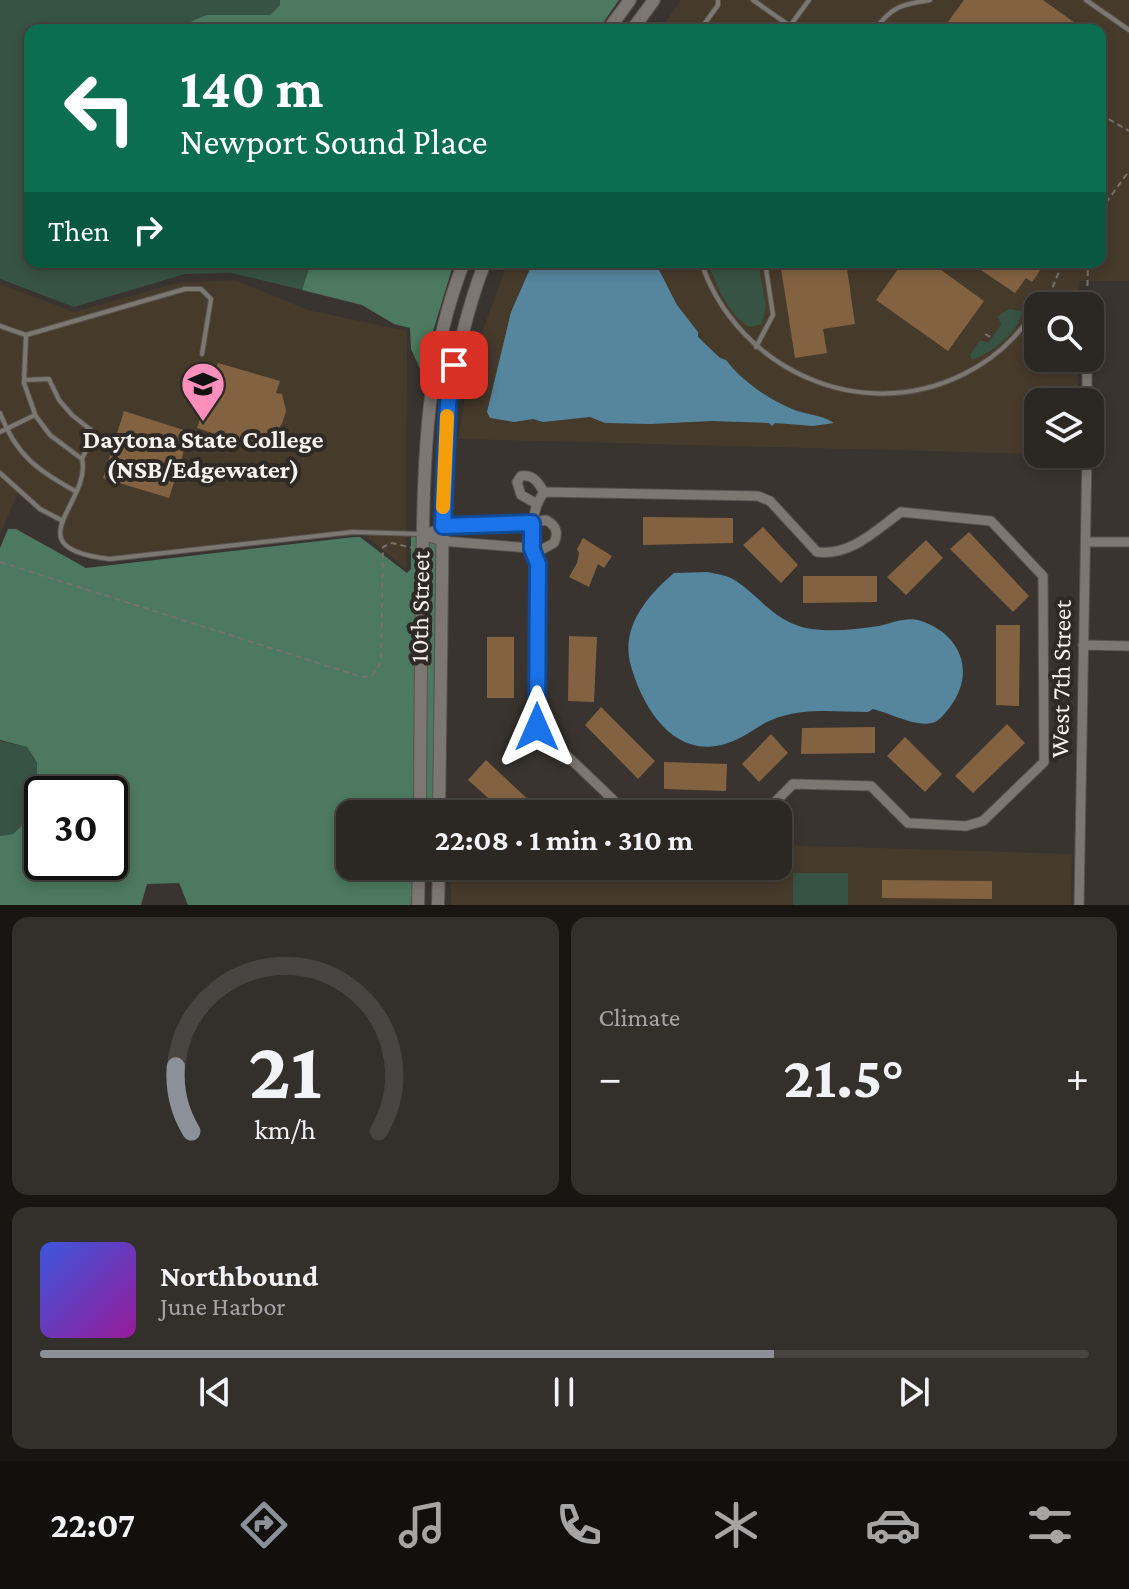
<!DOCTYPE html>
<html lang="en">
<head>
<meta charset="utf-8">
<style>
  :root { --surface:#2b2723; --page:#332f2b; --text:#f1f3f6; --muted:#a6a5a6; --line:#474441; --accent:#8c9099 }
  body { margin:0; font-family:"Crimson Pro",serif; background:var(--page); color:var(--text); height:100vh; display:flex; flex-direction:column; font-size:30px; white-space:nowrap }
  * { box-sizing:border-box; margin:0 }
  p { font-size:26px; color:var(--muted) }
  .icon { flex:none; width:44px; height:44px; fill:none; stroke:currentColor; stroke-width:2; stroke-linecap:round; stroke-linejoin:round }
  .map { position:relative; height:905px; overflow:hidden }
  .drawer { display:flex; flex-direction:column; gap:12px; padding:12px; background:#181513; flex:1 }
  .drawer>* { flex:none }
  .hud { position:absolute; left:24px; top:24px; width:1082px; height:244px; border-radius:16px; box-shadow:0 4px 12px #0003,0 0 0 2px var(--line); background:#0b6e4f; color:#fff; overflow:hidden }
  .buttons { position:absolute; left:1024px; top:292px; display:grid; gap:16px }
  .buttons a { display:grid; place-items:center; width:80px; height:80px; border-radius:16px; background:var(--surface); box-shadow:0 4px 12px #0003,0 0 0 2px var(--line); font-size:40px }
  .speed { position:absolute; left:24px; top:776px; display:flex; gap:16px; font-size:40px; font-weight:700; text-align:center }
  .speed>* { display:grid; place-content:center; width:104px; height:104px; border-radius:50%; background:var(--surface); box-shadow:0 4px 12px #0003,0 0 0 2px var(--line); line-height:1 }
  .speed .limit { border:4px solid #111; border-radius:12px; background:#fff; color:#111 }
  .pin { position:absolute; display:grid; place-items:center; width:68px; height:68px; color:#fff; margin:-34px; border-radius:16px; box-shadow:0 4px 12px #0006 }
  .me { position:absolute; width:88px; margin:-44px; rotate:0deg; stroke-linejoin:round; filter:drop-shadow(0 0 6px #0008) }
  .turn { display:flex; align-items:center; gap:28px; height:168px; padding:0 24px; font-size:36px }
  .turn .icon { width:104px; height:104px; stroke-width:2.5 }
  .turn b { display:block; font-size:56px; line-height:68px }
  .then { display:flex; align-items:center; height:76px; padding:0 24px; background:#0003; gap:16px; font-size:30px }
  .big { font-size:60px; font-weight:700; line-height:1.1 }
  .drawer .tile { flex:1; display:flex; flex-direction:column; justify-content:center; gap:12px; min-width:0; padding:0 28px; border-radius:16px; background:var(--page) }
  .drawer .dial { align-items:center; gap:0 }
  .dial svg { height:208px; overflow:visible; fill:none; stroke:var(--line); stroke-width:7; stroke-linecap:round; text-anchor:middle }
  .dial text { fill:var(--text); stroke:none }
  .song { display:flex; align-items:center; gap:24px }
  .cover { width:96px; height:96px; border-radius:12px; background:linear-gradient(135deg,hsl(230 70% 55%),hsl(300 70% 35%)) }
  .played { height:8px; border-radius:4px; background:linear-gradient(90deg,var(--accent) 70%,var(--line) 70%) }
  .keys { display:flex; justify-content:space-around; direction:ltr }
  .heat { display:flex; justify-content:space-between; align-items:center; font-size:44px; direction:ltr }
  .drawer .tiles { flex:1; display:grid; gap:12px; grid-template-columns:1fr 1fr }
  .tile:last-child { grid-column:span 2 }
  .trip { position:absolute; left:336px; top:800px; width:456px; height:80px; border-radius:16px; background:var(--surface); box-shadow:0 4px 12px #0003,0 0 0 2px var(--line); font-weight:700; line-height:80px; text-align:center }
  .tabs { display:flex; height:128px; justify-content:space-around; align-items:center; background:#11100e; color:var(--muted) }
  .tabs .icon { width:56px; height:56px }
  .tabs .selected { color:var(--accent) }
  .tabs b { font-size:36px; color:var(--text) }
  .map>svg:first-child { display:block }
  .education { fill:#463a2b }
  .green { fill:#375343 }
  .forest { fill:#4c795f; fill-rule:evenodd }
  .water { fill:#55869e }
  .building { fill:#836241 }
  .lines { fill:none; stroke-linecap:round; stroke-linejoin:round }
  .lane-casing { stroke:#58534f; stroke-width:6 }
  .street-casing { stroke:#58534f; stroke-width:11 }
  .secondary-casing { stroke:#58534f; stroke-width:14 }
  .path { stroke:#76726d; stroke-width:2; stroke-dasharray:6 4; stroke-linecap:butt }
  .lane { stroke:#7d7772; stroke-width:4 }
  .street { stroke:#7d7772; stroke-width:9 }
  .secondary { stroke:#7d7772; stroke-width:12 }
  .route-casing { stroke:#114b97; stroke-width:20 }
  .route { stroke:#1a73e8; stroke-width:14 }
  .slow { stroke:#f59e0b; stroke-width:14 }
  .labels { text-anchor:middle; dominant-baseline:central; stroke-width:8; stroke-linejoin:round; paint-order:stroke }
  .poi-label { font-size:26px; font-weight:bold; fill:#f6f3f0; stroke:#2f2a25 }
  .street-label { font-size:26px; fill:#f6f3f0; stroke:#2f2a25 }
</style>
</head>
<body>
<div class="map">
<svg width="1129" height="905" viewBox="0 0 1129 905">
  <rect width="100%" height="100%" fill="#39342f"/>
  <path class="education" d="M681 0H1129V281H1079L1078 306H1038V358H1078V402H1038V454L458 439 470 365 508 262H1100V30H660Z
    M235 280 308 310 407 331 406 569 361 532 110 559 81 556 67 549 63 542V521L18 492 0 535V284L74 312 177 283Z
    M778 845 1072 854 1071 905H451V866H778Z"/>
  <path class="green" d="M0 0H280V5L270 15H206L190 22 188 30H30V262H311L302 290 232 273 185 274 74 307 0 279Z
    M708 262H758L766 307 762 324 750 327C728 316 716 284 708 262Z
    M1009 309 1022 311C1022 330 988 356 972 360L970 355 980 340 988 343 1002 324 997 317Z
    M0 741 27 747 37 764V811L13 834 0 836Z
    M793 873H848V905H793Z"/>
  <path class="forest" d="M280 0H619L598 30H188L190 22 206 15H270L280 5Z
    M311 262H454L421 371 411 349 410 328 394 324 362 305 302 290Z
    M8 529H16L86 568 354 537H360L407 573 411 569V535L417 538 414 814H350V866H413V905H188L179 883 147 884 141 905H0V836L13 834 37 811V763L27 747 0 740V548ZM42 794H110V862H42Z
    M428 542 437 544 434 814H425Z"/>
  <path class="water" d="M533 262H655L677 305 698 332V337L720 358 726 360C742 381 768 399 792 409 807 415 820 414 834 423L813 426 775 423 772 426 769 423 712 421 651 424 605 423 590 417 543 422 533 419 514 422 490 418 487 412 511 312Z
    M707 572C717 574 727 575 736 581 763 599 775 623 812 629 833 632 858 629 879 626 892 623 908 616 921 621 961 634 976 673 950 707 945 713 940 721 932 723 915 727 890 713 873 709L868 712C840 712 809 708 783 716 762 721 747 737 728 743 675 761 643 709 631 666 620 628 646 597 674 573Z"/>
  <path class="building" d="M964 0H1043L1085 30H985L974 22 969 30H942Z
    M780 262H846L855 324 823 329 827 353 795 358Z
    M903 262H930L984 301 948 351 876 300Z
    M969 262H1046L1032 282 1026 278 1015 293Z
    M218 363 280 381 276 393 282 394 286 411 282 424 270 439 262 438 258 448 197 428Z
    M124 411 190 432 169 498 103 478Z
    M643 517 733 518V543L643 545Z
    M763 527 798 565 781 583 743 545Z
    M969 532 1029 596 1013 612 950 549Z
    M583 538 612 556 604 568 598 564 589 587 569 577 577 563 579 553 577 549Z
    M926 540 943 558 906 595 887 577Z
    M803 576H877V602L803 603Z
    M996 625H1020L1019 706 996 705Z
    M569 636 597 637 594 702 568 701Z
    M487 637H514V698H487Z
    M601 707 655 761 638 779 585 725Z
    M1007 724 1025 743 973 793 955 776Z
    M875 727V753L801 754 802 728Z
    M771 734 788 753 759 782 742 764Z
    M905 737 942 774 925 792 887 756Z
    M486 760 534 805 526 814H506L468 780Z
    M664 762 727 764 726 791 664 789Z
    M882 880 992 881V899L882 898Z"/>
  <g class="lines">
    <g class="lane-casing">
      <path id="lane" d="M753 0 790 26
        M1086 0 1129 30
        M700 30 718 5V0
        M787 30 809 0
        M875 30C891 6 904 4 930 0
        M701 262C737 369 860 426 964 374 982 365 999 353 1013 338 1022 329 1028 319 1038 312
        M0 326 26 335 24 383 35 414
        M26 335 185 289H201L211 299 202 354
        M756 347 773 315 765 262
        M24 380 49 379 59 400 72 415 91 430 93 435 82 459
        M0 413C16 455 37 470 75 491
        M0 432 35 415 50 435 82 459C92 503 11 548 110 559L353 532 420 534
        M0 473 40 509 63 521"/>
    </g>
    <g class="street-casing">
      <path id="street" d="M1087 358V402
        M537 504 521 495 517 482 521 476C534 474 538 483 544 492
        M546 520C556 525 559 533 554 543L543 549 442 541 423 535C461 518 505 528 546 520Z
        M1087 542H1129
        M1083 645 1129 646
        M628 814 537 727 538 564C530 541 529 513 544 492L758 496 770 501 817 552C851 556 875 531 901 512L991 521 1043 576 1044 762 983 821 966 826 908 823 871 786 793 784 763 814
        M1079 905 1087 454"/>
    </g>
    <g class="secondary-casing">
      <path id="secondary" d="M608 30 630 0
        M632 30 654 0
        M420 814C420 736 421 659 422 581 424 473 423 364 464 262
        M439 814C440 736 441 659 442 581 443 467 443 371 485 262
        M418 905 419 866
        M438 905 439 866"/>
    </g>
    <path class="path" d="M1100 114 1129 131
      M1100 211 1129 171
      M1045 306 1063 262
      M1087 306 1088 262
      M985 334 992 338
      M0 562 362 677 372 676 381 662 383 547 392 543 413 548"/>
    <use href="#lane" class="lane"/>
    <use href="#street" class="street"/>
    <use href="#secondary" class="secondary"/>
  </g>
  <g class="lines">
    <g class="route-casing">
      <path id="route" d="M454 365 448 404 443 526 532 523V549L538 564 537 727"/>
    </g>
    <use href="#route" class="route"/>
    <path class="slow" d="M443 507 447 416"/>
  </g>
  <defs>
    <g id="university-pin" transform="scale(2.3)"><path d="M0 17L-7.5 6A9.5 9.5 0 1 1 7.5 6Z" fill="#fe8ebc" stroke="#2f2a25"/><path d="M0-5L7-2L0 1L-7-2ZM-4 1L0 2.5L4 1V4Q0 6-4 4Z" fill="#111"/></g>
  </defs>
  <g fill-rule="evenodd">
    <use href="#university-pin" x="203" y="384"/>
  </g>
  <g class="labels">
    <g class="poi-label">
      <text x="203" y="439">Daytona State College<tspan x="203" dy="30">(NSB/Edgewater)</tspan></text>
    </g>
    <g class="street-label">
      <text transform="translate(420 607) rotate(-89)">10th Street</text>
      <text transform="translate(1061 679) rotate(-89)">West 7th Street</text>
    </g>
  </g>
</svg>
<div class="buttons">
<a><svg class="icon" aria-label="search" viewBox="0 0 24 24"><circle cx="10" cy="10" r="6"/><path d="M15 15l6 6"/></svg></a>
<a><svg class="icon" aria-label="layers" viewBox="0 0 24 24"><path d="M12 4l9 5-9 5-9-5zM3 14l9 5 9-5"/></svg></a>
</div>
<div class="speed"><div class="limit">30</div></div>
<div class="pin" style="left:454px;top:365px;background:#d93025"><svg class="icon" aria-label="arrive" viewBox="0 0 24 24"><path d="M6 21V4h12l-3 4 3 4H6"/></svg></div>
<svg class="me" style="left:537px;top:727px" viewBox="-20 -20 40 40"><path d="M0-17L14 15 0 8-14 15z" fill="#1a73e8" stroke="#fff" stroke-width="4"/></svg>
<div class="trip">22:08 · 1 min · 310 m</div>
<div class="hud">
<div class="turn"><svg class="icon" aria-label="left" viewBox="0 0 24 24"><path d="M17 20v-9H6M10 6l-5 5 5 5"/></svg><div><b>140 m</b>Newport Sound Place</div></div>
<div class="then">Then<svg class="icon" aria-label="right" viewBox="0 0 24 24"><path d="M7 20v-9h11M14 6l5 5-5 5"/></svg></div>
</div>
</div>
<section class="drawer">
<div class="tiles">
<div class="tile dial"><svg viewBox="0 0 100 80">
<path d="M14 69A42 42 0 1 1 86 69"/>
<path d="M14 69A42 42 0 0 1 8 44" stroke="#8c9099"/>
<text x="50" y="56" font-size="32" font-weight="700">21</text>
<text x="50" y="72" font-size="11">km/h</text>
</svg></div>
<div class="tile"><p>Climate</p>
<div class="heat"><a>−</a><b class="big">21.5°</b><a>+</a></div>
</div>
<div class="tile">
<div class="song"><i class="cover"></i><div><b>Northbound</b><p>June Harbor</p></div></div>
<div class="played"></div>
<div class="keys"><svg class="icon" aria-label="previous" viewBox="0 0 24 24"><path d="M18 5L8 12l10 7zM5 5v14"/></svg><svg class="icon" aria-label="pause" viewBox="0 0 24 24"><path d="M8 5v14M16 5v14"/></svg><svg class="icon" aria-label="next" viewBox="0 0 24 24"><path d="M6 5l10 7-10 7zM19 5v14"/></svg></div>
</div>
</div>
</section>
<nav class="tabs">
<b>22:07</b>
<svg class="icon selected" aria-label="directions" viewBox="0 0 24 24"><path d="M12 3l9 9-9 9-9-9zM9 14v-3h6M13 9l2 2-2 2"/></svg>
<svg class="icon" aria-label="music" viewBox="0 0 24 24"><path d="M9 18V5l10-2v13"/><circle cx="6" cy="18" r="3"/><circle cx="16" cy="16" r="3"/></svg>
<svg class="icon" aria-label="phone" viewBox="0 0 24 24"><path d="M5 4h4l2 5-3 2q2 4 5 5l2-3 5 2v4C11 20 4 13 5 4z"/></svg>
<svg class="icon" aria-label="climate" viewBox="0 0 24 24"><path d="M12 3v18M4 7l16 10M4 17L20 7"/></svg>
<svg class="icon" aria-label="car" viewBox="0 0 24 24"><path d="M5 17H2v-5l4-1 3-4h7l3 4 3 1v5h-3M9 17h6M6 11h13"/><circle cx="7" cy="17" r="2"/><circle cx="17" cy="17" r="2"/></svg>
<svg class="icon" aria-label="filters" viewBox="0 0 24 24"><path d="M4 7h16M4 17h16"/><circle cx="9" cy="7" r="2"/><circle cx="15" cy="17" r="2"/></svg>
</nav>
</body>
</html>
